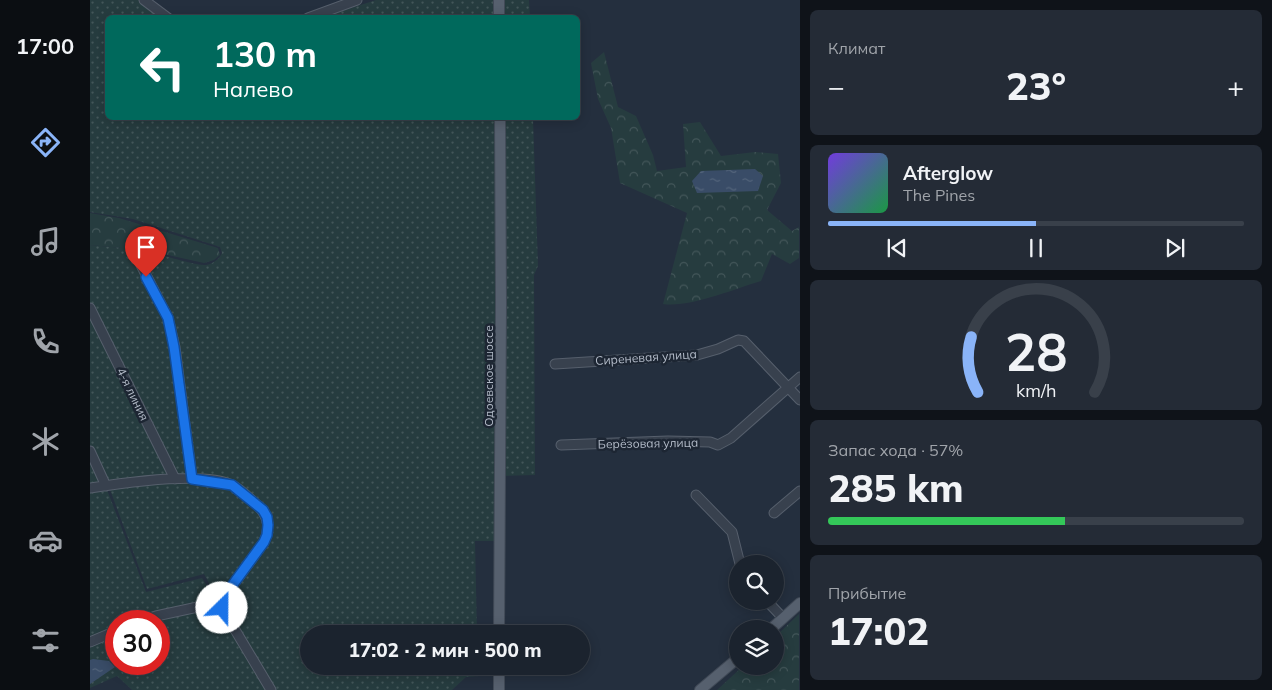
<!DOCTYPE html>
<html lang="ru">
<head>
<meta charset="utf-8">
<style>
  :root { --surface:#1b232e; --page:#242b36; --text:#f1f3f6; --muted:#a0a4aa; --line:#39404a; --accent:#8ab4f8 }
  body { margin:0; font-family:Mulish,sans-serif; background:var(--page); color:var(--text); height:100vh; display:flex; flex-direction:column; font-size:19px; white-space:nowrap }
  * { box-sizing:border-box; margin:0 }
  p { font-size:16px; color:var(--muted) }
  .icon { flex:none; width:28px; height:28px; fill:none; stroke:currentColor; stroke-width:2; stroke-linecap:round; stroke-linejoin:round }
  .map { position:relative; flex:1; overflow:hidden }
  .panel { display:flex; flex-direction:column; gap:10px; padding:10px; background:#0f1319; width:472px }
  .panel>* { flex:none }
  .banner { position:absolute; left:15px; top:15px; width:475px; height:105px; border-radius:8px; box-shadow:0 2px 12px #0003,0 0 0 1px var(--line); background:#00695c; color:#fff; overflow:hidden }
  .tools { position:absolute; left:639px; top:555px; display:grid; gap:10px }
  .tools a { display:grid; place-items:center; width:55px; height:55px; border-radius:50%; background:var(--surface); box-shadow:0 2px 12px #0003,0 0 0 1px var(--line); font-size:25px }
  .speed { position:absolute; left:15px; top:610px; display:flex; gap:10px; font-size:25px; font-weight:700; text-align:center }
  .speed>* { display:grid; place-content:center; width:65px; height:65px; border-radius:50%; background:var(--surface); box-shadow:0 2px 12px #0003,0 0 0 1px var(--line); line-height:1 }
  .speed .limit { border:8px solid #d22; background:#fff; color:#111 }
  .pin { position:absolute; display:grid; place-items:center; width:42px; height:42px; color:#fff; margin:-51px -21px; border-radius:50% 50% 50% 0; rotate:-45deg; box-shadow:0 0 5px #0007 }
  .pin .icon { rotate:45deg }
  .me { position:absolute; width:55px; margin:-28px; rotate:23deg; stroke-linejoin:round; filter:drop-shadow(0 0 4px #0008) }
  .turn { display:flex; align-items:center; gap:18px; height:105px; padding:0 25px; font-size:22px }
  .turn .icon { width:65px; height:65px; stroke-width:2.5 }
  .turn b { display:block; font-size:35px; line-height:42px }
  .big { font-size:38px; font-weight:800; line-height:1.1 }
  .panel .tile { flex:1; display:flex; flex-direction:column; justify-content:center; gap:8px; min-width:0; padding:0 18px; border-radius:8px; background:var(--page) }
  .panel .dial { align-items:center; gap:0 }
  .dial svg { height:130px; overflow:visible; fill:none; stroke:var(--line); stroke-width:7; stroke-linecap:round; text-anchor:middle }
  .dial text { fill:var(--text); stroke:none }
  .song { display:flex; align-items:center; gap:15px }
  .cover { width:60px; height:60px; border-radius:8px; background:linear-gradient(135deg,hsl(260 70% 55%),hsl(140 70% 35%)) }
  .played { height:5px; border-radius:2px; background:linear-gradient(90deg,var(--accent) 50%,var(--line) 50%) }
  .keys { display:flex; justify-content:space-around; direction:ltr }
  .heat { display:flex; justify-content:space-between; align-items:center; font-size:28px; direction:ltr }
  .charge { height:8px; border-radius:4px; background:linear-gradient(90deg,#34c759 57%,var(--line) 0) }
  .trip { position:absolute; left:210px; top:625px; width:290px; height:50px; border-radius:25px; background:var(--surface); box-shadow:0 2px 12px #0003,0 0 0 1px var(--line); font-weight:800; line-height:50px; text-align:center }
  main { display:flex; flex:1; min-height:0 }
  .menu { display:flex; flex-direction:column; width:90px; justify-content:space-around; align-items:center; background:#0b0e12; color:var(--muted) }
  .menu .icon { width:35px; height:35px }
  .menu .active { color:var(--accent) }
  .menu b { font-size:22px; color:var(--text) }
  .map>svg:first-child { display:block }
  .forest { fill:url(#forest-crowns) }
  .park { fill:url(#park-dots); fill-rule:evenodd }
  .water { fill:url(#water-ripples) }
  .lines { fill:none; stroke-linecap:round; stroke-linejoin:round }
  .minor-casing { stroke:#565f6c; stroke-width:11 }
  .major-casing { stroke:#414a57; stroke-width:12 }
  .minor { stroke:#38414e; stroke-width:9 }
  .major { stroke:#56606e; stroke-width:10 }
  .route-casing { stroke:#114b97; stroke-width:12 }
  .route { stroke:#1a73e8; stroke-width:9 }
  .labels { text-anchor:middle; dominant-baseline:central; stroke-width:5; stroke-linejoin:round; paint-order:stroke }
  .street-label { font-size:12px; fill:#b4bcc9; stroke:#1d2633 }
</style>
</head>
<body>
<main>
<nav class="menu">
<b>17:00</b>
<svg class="icon active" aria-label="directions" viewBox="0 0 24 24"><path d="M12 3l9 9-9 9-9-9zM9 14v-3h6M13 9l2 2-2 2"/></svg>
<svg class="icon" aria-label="music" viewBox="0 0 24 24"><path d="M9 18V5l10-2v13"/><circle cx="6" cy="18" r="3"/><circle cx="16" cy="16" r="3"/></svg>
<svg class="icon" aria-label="phone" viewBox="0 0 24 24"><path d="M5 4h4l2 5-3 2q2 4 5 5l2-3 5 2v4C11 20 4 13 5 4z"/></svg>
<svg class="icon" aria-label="climate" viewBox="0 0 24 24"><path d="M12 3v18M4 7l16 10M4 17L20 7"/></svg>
<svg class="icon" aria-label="car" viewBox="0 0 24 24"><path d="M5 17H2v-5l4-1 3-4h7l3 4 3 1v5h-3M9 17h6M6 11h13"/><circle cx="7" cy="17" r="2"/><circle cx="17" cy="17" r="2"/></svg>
<svg class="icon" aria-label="filters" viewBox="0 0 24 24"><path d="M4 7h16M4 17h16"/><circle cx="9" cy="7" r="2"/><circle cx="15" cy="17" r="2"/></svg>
</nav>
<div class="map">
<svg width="710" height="690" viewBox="0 0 710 690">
  <defs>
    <pattern id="forest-crowns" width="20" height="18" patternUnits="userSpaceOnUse" patternTransform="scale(1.25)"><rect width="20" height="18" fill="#263c3f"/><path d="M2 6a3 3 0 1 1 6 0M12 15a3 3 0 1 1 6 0" fill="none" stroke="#435659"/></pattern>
    <pattern id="park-dots" width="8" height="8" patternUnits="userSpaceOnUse" patternTransform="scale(1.25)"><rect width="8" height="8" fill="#263c3f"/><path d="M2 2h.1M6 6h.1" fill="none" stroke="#435659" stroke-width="1.8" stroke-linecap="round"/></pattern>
    <pattern id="water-ripples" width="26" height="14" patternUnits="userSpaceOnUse" patternTransform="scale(1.25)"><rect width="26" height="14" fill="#394c67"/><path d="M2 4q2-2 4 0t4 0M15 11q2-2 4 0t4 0" fill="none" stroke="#53647b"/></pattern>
  </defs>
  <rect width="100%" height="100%" fill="#242f3e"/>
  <path class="forest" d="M514 52 528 107 546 116 563 155 567 171 596 167 593 124 610 122 631 156 665 152 688 154 691 183 677 210 702 231 709 227V258L700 264 682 254 671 281C644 289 599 308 573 304L597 213 530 183 521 128 508 99 501 63Z
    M0 213 29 218 128 248 130 255 124 260 114 263 69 253 56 248 43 249 0 245Z
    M709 614V690H627L653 666H685V637Z"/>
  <path class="park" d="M0 0H58L84 17 18 18V118H443L448 266 444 275 445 475 406 476V541H385L387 634H219V666H388L389 676 376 677 362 690H183L154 640 137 605 138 597 155 571 180 520 141 481 104 477 82 312 77 313 57 273V250C67 254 107 266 116 265 123 264 129 259 132 253L130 247 43 219 0 212Z
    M286 0H439L440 17 231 18Z
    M0 245 43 249 77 320 100 477 0 487Z
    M89 480 120 482 144 488 173 513 175 538 128 600 114 574 57 589 19 487Z
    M16 487 56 592 112 578 127 602 178 690H42L27 676 0 688V489ZM26 621H69V664H26Z"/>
  <path class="water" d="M665 169 673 176 668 191 607 193 602 181 611 171Z
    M3 659 19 661 25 667 0 684V660Z"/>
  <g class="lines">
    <g class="minor-casing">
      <path id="minor" d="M54 0 78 18
        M218 18 267 0
        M46 250 50 263 78 318 85 347 102 479
        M0 308 85 479
        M465 364 607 355 628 349 648 340 654 341 710 400
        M471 445 578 441 620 442 628 445 641 438 710 377
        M0 451 16 486
        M0 488C32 483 114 471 142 485 151 489 159 498 166 504 178 515 181 527 174 542L131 602 132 608 181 690
        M606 495 642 532 650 564
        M684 513 710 491
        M677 601 693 618
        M52 621 66 616 131 602
        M0 642 26 631"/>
    </g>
    <g class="major-casing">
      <path id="major" d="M409 0V18
        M681 629 710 603
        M409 634 411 303 410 118
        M409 690V666
        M610 690 648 658"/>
    </g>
    <use href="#minor" class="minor"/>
    <use href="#major" class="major"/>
  </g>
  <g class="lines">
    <g class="route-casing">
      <path id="route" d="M56 277 78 318 84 347 102 479 142 485 173 510 177 517 178 525 177 535 174 542 133 598 131 602 132 608"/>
    </g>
    <use href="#route" class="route"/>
  </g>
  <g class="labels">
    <g class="street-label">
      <text transform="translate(556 357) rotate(-4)">Сиреневая улица</text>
      <text transform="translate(398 376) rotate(-90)">Одоевское шоссе</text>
      <text transform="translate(43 394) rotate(64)">4-я линия</text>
      <text transform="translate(558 443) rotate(-1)">Берёзовая улица</text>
    </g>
  </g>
</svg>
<div class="tools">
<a><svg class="icon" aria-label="search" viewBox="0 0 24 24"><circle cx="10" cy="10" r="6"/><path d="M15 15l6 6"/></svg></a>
<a><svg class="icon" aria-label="layers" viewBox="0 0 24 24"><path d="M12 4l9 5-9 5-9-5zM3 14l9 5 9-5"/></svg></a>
</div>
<div class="speed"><div class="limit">30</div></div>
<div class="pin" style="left:56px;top:277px;background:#d93025"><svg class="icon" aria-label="arrive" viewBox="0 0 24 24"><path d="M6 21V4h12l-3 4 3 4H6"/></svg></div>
<svg class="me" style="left:132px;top:608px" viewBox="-20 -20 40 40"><circle r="19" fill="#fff"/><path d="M0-13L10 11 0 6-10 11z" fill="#1a73e8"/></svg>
<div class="trip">17:02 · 2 мин · 500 m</div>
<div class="banner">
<div class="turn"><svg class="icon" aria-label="left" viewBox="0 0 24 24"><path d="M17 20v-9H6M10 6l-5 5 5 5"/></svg><div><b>130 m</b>Налево</div></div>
</div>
</div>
<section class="panel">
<div class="tile"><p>Климат</p>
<div class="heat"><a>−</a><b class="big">23°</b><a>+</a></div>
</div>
<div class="tile">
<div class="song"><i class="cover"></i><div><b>Afterglow</b><p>The Pines</p></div></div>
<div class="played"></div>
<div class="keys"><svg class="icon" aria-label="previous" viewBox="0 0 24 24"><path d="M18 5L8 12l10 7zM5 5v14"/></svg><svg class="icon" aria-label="pause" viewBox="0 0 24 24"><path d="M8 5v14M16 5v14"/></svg><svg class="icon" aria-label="next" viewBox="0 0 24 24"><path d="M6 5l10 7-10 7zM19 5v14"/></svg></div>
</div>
<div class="tile dial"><svg viewBox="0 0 100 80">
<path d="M14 69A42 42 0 1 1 86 69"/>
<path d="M14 69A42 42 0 0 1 10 35" stroke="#8ab4f8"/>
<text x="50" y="56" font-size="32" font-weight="700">28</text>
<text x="50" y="72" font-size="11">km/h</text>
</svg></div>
<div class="tile"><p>Запас хода · 57%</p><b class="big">285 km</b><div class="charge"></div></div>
<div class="tile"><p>Прибытие</p><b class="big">17:02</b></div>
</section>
</main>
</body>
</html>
